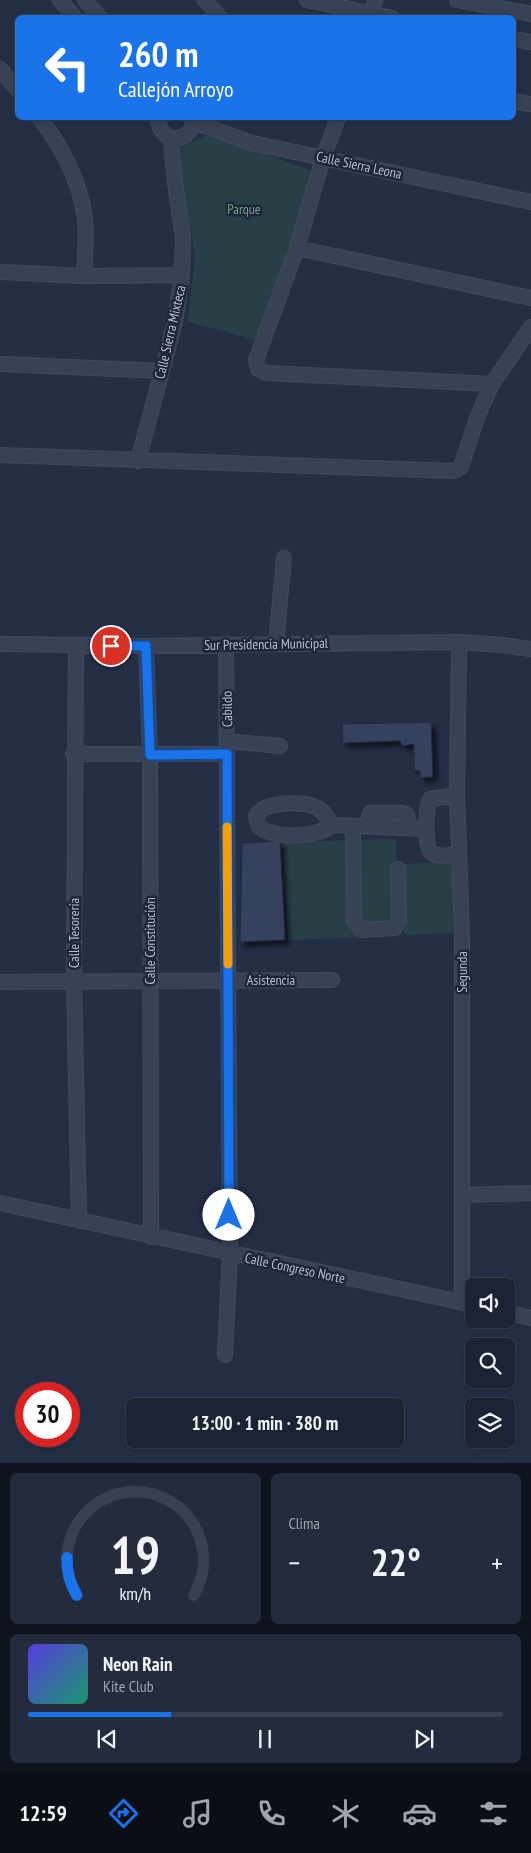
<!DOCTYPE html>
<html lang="es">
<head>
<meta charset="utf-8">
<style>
  :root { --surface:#1b2334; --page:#242b3c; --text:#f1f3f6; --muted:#a0a4ac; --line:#39404f; --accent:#1a73e8 }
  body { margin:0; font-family:"PT Sans Narrow",sans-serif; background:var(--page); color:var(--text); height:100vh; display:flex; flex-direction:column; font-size:19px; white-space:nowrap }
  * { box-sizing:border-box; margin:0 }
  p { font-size:16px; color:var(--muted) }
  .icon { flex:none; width:28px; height:28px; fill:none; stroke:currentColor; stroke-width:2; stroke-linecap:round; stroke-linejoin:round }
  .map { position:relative; height:1463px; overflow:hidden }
  .sheet { display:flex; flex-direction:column; gap:10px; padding:10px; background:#0f131d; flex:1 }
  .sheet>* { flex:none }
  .hud { position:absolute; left:15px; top:15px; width:501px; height:105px; border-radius:8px; box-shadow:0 2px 8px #0003,0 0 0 1px var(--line); background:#1a73e8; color:#fff; overflow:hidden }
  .fabs { position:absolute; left:465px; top:1278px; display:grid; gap:10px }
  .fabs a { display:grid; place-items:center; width:50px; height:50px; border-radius:8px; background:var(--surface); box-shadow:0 2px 8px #0003,0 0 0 1px var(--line); font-size:25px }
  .speed { position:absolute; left:15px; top:1382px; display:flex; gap:10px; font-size:25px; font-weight:700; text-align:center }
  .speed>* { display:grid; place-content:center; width:65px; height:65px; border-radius:50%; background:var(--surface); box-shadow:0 2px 8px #0003,0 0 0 1px var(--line); line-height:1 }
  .speed .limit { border:8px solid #d22; background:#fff; color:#111 }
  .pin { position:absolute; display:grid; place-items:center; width:42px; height:42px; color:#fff; margin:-21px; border:2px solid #fff; border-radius:50%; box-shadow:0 1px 5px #0007 }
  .me { position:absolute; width:55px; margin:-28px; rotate:0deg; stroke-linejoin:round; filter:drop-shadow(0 0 4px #0008) }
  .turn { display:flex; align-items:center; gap:18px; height:105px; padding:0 20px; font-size:22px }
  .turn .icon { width:65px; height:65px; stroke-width:2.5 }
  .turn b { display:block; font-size:35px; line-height:42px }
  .big { font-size:38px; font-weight:700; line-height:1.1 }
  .sheet .widget { flex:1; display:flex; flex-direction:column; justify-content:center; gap:8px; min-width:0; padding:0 18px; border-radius:8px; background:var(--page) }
  .sheet .dial { align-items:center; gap:0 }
  .dial svg { height:130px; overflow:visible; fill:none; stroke:var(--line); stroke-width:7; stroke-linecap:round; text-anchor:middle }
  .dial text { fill:var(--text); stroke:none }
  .song { display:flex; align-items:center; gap:15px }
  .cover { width:60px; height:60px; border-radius:8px; background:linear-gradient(135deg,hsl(250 70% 55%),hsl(160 70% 35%)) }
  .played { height:5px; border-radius:2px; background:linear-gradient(90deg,var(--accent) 30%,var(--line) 30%) }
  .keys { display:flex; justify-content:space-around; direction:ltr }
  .heat { display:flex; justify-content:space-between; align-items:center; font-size:28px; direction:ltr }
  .sheet .tiles { flex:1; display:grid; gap:10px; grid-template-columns:1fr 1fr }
  .widget:last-child { grid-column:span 2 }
  .trip { position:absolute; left:126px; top:1398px; width:278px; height:50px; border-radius:8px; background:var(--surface); box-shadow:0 2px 8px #0003,0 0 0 1px var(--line); font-weight:700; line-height:50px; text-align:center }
  .dock { display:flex; height:80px; justify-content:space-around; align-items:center; background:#0b0e15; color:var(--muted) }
  .dock .icon { width:35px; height:35px }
  .dock .current { color:var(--accent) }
  .dock b { font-size:22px; color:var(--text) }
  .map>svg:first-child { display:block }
  .green { fill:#274047 }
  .building { fill:#36425d; stroke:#20283d; filter:url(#shadow) }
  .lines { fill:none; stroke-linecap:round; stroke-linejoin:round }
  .minor-casing { stroke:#434a5f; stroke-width:16 }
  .minor { stroke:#394255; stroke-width:14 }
  .route-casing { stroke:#114b97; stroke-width:12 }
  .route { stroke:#1a73e8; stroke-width:9 }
  .slow { stroke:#f59e0b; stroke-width:9 }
  .labels { text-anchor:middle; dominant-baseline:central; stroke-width:5; stroke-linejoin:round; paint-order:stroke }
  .street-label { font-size:14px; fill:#b7bdcf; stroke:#1e263b }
  .park-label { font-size:14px; fill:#6ca27f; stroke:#1e263b }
</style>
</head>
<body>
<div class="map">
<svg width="531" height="1463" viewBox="0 0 531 1463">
  <defs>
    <filter id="shadow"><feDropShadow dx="4.5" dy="4.5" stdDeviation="2.5" flood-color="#0009"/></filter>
  </defs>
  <rect width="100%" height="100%" fill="#242f46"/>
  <path class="green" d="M212 134 315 172 260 341 188 322 195 255 180 173 182 146Z
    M396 839 399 936 288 940 282 842Z
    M453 861V933L404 935 403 864Z"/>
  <path class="building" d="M431 722 433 777 420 778V771L414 770V744L402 746 400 741 343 743 342 724Z
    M280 841 285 940 240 942 242 843Z"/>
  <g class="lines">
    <g class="minor-casing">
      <path id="minor" d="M60 0 75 18
        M85 0 100 18
        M205 0 220 18
        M307 0 392 18
        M457 0 531 14
        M371 18 375 0
        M514 39 531 42
        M0 69 18 90
        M514 101 531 104
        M40 118C62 148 80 180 85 219 87 237 85 257 84 276
        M158 118C158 127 163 134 171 139
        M192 118 194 122 252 143 531 202
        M338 118 323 158 297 248 256 360 258 369 267 373 492 384
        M171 139C185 138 189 135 194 122
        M297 248 531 298
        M0 272 84 276 182 275
        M0 364 162 371
        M0 455 454 471 461 467 478 415 492 384 531 327
        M138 461 175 322 182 275 183 237 175 183 171 139
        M459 642 457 795 462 935V1303
        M276 643 284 558
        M0 644 146 646 459 642 503 645 531 649
        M76 646 74 981 79 1221
        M146 646 150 755 151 1237
        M227 741 280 746
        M73 754H227
        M457 795 430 799C426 807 424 847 431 852 437 858 450 855 458 854
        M332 825C328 819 325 813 319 809 307 800 263 801 256 816L259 827C276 839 316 838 332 825L426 829
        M368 826 370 813H403L407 815 408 827
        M353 827 354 920 362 930 395 928 399 920 398 869
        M0 982 332 980
        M462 1195 531 1193
        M0 1203 474 1305
        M506 1312 531 1318
        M225 1355 230 1254 226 644"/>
    </g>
    <use href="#minor" class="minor"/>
  </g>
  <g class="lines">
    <g class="route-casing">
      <path id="route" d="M111 646H146L150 755 227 754 229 1215"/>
    </g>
    <use href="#route" class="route"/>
    <path class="slow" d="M227 827 228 964"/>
  </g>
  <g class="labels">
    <g class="street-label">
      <text transform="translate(359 165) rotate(12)">Calle Sierra Leona</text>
      <text transform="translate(170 332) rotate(-77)">Calle Sierra Mixteca</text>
      <text transform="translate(266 644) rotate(-1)">Sur Presidencia Municipal</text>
      <text transform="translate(227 709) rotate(-91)">Cabildo</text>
      <text transform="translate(74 933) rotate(-90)">Calle Tesorería</text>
      <text transform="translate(150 941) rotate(-90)">Calle Constitución</text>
      <text transform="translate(462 972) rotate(-90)">Segunda</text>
      <text x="271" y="980">Asistencia</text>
      <text transform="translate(295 1268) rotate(12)">Calle Congreso Norte</text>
    </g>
    <g class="park-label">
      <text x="244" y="209">Parque</text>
    </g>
  </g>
</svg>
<div class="fabs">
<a><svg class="icon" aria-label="sound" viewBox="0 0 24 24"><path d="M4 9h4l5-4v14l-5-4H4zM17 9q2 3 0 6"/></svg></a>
<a><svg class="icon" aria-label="search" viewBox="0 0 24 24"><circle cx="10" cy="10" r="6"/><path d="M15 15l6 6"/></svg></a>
<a><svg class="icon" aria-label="layers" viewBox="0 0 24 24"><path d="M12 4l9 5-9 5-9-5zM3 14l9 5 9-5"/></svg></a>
</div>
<div class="speed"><div class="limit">30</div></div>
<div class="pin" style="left:111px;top:646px;background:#d93025"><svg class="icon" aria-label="arrive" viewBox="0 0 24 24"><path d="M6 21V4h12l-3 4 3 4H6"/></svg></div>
<svg class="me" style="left:229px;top:1215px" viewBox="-20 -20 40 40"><circle r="19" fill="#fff"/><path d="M0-13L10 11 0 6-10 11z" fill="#1a73e8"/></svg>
<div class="trip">13:00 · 1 min · 380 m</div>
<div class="hud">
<div class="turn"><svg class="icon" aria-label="left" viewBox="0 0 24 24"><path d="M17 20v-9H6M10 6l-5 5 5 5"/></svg><div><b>260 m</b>Callejón Arroyo</div></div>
</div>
</div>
<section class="sheet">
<div class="tiles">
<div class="widget dial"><svg viewBox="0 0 100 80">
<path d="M14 69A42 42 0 1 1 86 69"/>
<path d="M14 69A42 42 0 0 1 8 46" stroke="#1a73e8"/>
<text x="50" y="56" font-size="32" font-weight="700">19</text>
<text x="50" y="72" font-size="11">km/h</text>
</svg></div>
<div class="widget"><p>Clima</p>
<div class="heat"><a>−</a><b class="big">22°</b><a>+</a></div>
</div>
<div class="widget">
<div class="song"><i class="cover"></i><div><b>Neon Rain</b><p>Kite Club</p></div></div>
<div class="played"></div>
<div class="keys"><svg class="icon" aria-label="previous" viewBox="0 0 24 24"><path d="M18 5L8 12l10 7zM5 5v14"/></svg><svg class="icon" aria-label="pause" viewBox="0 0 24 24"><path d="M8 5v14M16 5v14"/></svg><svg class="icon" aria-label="next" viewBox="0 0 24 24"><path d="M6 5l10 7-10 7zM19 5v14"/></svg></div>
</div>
</div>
</section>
<nav class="dock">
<b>12:59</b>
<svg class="icon current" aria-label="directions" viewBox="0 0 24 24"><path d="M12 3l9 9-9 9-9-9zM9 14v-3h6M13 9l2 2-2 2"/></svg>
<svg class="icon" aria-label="music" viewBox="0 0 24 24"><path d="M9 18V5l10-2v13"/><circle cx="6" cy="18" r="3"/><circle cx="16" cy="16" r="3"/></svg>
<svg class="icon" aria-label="phone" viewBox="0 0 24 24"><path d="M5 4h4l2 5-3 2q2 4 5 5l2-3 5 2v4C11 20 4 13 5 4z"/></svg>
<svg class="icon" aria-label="climate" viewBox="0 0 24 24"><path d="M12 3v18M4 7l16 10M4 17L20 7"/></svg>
<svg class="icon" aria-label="car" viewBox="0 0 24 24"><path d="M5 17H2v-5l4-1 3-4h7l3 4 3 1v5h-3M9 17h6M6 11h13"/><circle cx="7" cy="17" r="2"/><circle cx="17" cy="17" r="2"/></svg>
<svg class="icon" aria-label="filters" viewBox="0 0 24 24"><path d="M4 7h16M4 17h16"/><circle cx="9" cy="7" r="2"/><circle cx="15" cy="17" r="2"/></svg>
</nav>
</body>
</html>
